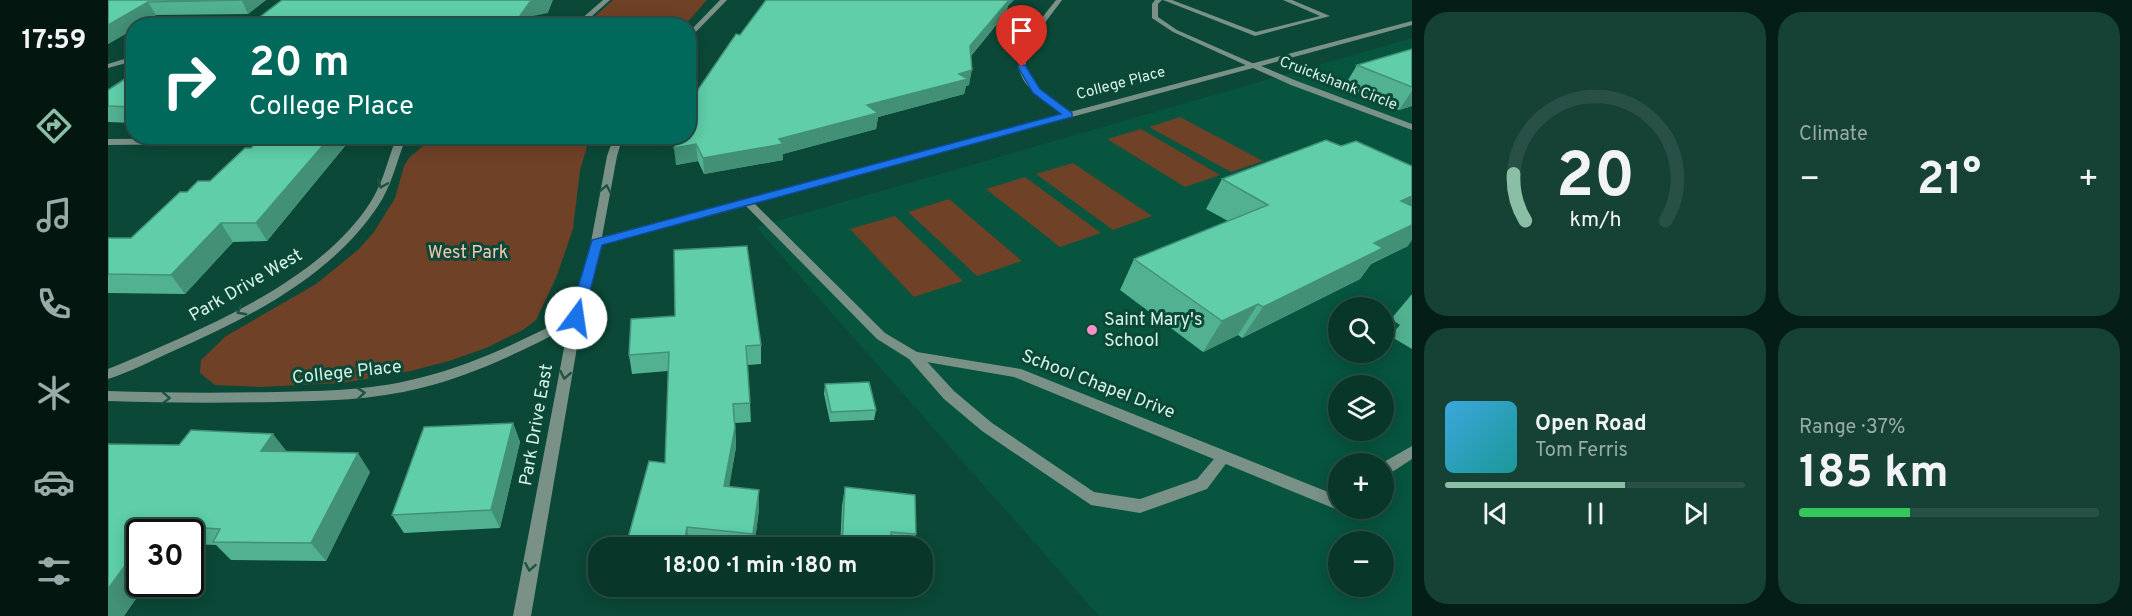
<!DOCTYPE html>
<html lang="en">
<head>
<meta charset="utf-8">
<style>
  :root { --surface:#083629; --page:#164135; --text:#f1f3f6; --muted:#98aba8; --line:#295046; --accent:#8abfa5 }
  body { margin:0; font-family:Overpass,sans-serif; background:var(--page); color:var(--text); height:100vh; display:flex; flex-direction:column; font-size:22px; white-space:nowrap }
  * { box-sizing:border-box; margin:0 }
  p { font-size:20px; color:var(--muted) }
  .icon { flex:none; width:33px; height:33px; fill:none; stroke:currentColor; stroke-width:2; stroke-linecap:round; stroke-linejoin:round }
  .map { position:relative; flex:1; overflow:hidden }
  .side { display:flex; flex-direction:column; gap:12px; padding:12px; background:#041e17; width:720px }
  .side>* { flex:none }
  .top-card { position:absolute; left:18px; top:18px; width:570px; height:126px; border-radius:24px; box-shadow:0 3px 15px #0003,0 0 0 2px var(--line); background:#00695c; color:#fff; overflow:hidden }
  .tools { position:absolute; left:1220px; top:297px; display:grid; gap:12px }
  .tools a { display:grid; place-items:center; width:66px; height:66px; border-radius:50%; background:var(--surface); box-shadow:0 3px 15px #0003,0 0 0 2px var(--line); font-size:30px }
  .speed { position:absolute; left:18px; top:519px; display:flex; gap:12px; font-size:30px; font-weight:700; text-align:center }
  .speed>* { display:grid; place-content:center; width:78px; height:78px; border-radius:50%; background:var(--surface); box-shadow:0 3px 15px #0003,0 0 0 2px var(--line); line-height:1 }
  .speed .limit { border:3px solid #111; border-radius:9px; background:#fff; color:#111 }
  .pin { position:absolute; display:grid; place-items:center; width:51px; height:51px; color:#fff; margin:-62px -26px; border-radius:50% 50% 50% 0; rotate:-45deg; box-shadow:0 0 6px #0007 }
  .pin .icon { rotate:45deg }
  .me { position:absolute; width:66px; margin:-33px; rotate:14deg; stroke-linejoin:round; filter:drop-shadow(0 0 4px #0008) }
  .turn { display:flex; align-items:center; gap:21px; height:126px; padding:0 24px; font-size:27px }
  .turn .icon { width:78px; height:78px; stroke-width:2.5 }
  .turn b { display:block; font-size:42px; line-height:51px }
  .big { font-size:45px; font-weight:700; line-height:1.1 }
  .side .card { flex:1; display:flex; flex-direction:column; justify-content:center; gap:9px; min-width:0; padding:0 21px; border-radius:24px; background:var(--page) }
  .side .dial { align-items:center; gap:0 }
  .dial svg { height:156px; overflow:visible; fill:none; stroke:var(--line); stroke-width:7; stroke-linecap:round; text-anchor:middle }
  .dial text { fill:var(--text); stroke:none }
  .song { display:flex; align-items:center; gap:18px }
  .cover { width:72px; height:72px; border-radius:9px; background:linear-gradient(135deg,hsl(200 70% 55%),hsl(180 70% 35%)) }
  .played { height:6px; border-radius:3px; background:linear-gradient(90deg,var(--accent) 60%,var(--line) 60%) }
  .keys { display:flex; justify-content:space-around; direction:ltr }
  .heat { display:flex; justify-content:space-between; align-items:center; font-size:33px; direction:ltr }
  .charge { height:9px; border-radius:4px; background:linear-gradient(90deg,#34c759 37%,var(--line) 0) }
  .side .tiles { flex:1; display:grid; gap:12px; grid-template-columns:repeat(2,1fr) }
  .trip { position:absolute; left:480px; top:537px; width:345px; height:60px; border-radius:24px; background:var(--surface); box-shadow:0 3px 15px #0003,0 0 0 2px var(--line); font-weight:700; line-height:60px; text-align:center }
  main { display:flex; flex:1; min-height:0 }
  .menu { display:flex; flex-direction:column; width:108px; justify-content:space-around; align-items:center; background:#031610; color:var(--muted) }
  .menu .icon { width:42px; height:42px }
  .menu .on { color:var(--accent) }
  .menu b { font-size:27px; color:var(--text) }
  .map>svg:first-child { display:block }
  .built { fill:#07543f; fill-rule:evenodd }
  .green { fill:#6f4127 }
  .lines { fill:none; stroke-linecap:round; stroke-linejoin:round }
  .service { fill:#7a9188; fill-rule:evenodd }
  .minor { fill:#7a9188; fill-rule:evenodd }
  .wall { fill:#52b191 }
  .shaded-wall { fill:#429076 }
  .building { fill:#5fcea9; stroke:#429076; stroke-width:1.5 }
  .oneway { stroke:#1c5343 }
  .route { fill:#1a73e8; stroke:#114b97; stroke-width:1.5 }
  .poi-dot { fill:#fa8fc7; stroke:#0b4837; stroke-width:2 }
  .labels { text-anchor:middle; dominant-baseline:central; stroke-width:6; stroke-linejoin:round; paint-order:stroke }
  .far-street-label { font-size:15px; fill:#d6f3e7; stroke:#0b4837 }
  .park-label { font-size:18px; fill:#f3c7b1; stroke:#0b4837 }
  .street-label { font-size:18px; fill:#d6f3e7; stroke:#0b4837 }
  .poi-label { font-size:18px; fill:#d6f3e7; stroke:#0b4837; text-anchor:start }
</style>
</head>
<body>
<main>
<nav class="menu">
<b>17:59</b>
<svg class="icon on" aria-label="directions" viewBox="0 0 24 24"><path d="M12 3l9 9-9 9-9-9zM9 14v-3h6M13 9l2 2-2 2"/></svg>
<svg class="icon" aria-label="music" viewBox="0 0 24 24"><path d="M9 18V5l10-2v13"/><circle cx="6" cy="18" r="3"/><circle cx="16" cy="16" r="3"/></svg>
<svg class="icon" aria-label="phone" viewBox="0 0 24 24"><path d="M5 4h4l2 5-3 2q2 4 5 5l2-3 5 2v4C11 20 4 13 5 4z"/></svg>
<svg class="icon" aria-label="climate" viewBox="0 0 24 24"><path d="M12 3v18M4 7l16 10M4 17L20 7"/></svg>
<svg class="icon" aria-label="car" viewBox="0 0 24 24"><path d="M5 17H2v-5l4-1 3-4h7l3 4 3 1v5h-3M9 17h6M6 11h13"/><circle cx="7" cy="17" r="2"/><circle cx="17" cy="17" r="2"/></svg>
<svg class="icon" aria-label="filters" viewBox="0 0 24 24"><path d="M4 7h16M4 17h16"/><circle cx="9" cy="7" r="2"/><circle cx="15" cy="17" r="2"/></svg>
</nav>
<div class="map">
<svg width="1304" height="616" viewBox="0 0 1304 616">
  <rect width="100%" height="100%" fill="#0b4837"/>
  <path class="built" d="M1304 38V616H991L648 227ZM1230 308H1275V352H1230ZM1230 386H1275V430H1230ZM1230 464H1275V508H1230ZM1230 542H1275V586H1230Z"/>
  <path class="green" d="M505 0H599L577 25H477Z
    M1072 117 1155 161 1123 172 1041 127Z
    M1033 129 1112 175 1077 187 999 139Z
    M325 137H482L472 170 465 229 448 278 428 320 415 330 378 348 341 361 303 371 234 383 152 387 107 385 92 373 93 360 118 336 208 284 250 250 266 232 287 198 296 166 301 158Z
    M965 163 1044 216 1005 230 928 174Z
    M917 177 993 233 952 247 878 189Z
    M841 199 914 261 869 276 800 212Z
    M787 216 855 281 806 297 742 229Z"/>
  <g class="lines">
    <path class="service" d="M1047 0H1054L1050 4V17L1069 30 1151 66 1144 68 1065 32 1044 18V4Z
      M1055 0H1064L1148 32 1212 16 1175 0H1184L1222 16 1147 36Z
      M806 351 811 353 846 391 884 423 986 492 1032 499 1089 479 1111 453 1116 451 1121 453 1123 457 1099 489 1032 513 983 505 874 431 836 399 801 359 800 356 801 353Z"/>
    <path class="minor" d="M495 0H502L473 26H465Z
      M612 0H619L580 40V33Z
      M948 0H954C915 53 894 68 962 112L1304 21V25L1153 66 1189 81 1304 124V130L1183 85 1145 68 646 203 777 333 809 352 913 369 1230 496V508H1234L1230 510 1225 508 906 377 801 359 769 339 637 205 493 244 474 318 423 616H405L460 327C413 352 365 375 313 388 266 400 217 401 168 402 112 403 56 403 0 401V391C56 393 113 393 169 392 218 391 268 390 315 377 367 364 415 340 463 316L483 242 499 156 506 136H515L509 156 494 237 954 114C887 71 908 51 948 0Z
      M156 15 161 16 144 26H134Z
      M26 56V61L0 68V64Z
      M295 136H307L296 143C288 164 283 187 270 206 223 277 139 319 63 352 43 361 22 372 0 379V369C86 333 210 284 262 203 274 185 279 163 286 144H218L215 143V139L291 138Z
      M198 138 201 139V143L0 145V139Z
      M1304 446V459L1275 478 1274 463Z
      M1235 508H1257L1254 515 1248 517 1237 513Z"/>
  </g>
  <path class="wall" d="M0 0H158L140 14 48 15 31 26H26V29L0 44Z
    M900 6 898 13 863 56 861 85 858 86 856 94 770 117 768 129 675 154V160L596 174 590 161 568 165 632 35Z
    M1304 49V106L1291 110 1236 87 1249 65Z
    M26 73V123L0 122V90Z
    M187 136H232L237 146 159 241 125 242 77 294 0 293V238H23L79 192 102 181 143 148 182 143Z
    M1114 179 1300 246 1263 264 1252 279 1134 338 1130 335 1095 352 1012 290 1026 259 1120 221 1098 209Z
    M1304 294V349L1282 336 1292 325 1283 319Z
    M653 345V364L640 365 643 422 627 423 628 447 621 487 651 490V509L646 548H604L582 545 581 548H522L520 538 557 463 560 371 524 374 521 355Z
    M717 384 768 410 766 420 722 422 716 394Z
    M405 423 412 442 392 528 296 533 284 515Z
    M0 444 179 452 262 472 218 561 123 560 108 545 82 544V532H32V584H38L16 616H0Z
    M737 487 808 534 804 548H732L734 506Z
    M730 586H781L778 597 729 592Z"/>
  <path class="shaded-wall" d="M135 0H158L140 14 134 1Z
    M435 0H445L440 13 425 16 418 26H405L422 2Z
    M897 0H906L900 6 898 13 859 60 862 46Z
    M40 2 48 15 31 26H26V29L0 44V25Z
    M864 70 861 85 858 86 856 94 770 117 768 129 675 154V160L596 174 595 158 671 139 759 105 851 74Z
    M1304 91V106L1291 110Z
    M223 136H232L237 146 159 241 148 223Z
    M588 144 590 161 568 165 566 148Z
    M1304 185V211L1271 230Z
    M113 223 125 242 77 294 63 275Z
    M1304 225V240L1300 246 1263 263 1252 279 1134 338 1155 307 1266 243Z
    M1150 304 1130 335 1095 352 1114 321Z
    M405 423 412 442 392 528 383 510Z
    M627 428 628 447 618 505 616 486Z
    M165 434 180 453 153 451Z
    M250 453 262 472 218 561 203 543Z
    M651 490V509L646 548H645V534Z
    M46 525 55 532H41Z
    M579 527 582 545 581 548H577Z
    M32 545V584H38L16 616H0V589Z"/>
  <path class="building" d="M0 0H135L40 2 0 25Z
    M174 0H435L422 2 405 26H140Z
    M658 0H901L862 46 864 70 851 74 860 79 759 105 770 113 671 139 675 144 595 158 588 144 566 148 571 136H580V113L591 88 628 34 632 35Z
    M1304 49V87L1249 65Z
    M26 73V107L0 106V90Z
    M187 136H223L148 223H113L63 275 0 274V238H23L72 192H79L90 181H102L137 148H143L149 142 182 143Z
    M1218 140 1233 146 1248 141 1304 166V196L1293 201 1304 206V225L1266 243 1275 248 1155 307 1150 304 1114 321 1026 259 1160 205 1114 179Z
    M639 246 653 345 638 346 642 403 625 404 627 428 616 486 651 490 645 534 579 527 576 545 520 538 541 461 557 463 561 352 521 355 523 319 567 316 566 250Z
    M761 382 768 410 723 412 717 384Z
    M405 423 383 510 284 515 316 427Z
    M83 430 165 434 153 451 250 453 203 543 105 542 112 529 46 525 41 532H32V545L0 589V444L71 445Z
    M737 487 807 495 808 534 783 532V548H734Z"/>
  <defs><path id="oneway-chevron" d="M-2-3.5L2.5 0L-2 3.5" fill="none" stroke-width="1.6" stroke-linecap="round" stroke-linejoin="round" transform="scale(1.5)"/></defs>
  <g class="oneway">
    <use href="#oneway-chevron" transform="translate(274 184) rotate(112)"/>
    <use href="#oneway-chevron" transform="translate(498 189) rotate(-79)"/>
    <use href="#oneway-chevron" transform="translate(133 311) rotate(152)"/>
    <use href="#oneway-chevron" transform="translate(457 375) rotate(101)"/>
    <use href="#oneway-chevron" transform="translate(253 393) rotate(-5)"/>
    <use href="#oneway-chevron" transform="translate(58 398) rotate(2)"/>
    <use href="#oneway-chevron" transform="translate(422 567) rotate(100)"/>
  </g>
  <path class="route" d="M911 65H917L932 89 964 113V117L494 245 475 318 468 322 461 318 484 240 953 114 925 93 910 67Z"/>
  <circle class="poi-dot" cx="984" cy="330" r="6"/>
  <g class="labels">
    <g class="far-street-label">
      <text transform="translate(1013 84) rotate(-15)">College Place</text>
      <text transform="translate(1230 84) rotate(21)">Cruickshank Circle</text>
    </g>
    <g class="park-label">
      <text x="360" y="253">West Park</text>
    </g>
    <g class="street-label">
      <text transform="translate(138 286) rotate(-30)">Park Drive West</text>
      <text transform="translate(239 373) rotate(-6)">College Place</text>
      <text transform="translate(990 385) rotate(21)">School Chapel Drive</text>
      <text transform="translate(429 425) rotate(-80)">Park Drive East</text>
    </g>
    <g class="poi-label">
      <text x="996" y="320">Saint Mary's<tspan x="996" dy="21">School</tspan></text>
    </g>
  </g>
</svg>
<div class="tools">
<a><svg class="icon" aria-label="search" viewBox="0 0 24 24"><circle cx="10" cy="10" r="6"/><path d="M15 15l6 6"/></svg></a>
<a><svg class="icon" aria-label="layers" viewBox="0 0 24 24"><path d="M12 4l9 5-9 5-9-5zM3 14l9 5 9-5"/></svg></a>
<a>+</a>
<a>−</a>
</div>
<div class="speed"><div class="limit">30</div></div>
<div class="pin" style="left:914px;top:67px;background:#d93025"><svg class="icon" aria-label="arrive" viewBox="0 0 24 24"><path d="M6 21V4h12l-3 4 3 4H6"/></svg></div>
<svg class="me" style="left:468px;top:318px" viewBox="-20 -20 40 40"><circle r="19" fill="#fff"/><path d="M0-13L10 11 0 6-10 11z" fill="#1a73e8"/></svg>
<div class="trip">18:00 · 1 min · 180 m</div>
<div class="top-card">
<div class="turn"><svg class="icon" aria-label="right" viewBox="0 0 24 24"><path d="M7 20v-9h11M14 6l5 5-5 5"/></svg><div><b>20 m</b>College Place</div></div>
</div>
</div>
<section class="side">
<div class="tiles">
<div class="card dial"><svg viewBox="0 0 100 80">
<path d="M14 69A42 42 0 1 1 86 69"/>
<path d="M14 69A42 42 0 0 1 8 45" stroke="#8abfa5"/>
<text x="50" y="56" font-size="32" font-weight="700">20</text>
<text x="50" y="72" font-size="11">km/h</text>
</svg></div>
<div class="card"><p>Climate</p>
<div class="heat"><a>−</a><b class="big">21°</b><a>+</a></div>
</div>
<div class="card">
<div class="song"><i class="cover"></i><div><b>Open Road</b><p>Tom Ferris</p></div></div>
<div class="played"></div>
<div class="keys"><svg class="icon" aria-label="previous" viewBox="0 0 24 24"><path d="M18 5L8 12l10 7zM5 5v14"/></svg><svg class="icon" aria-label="pause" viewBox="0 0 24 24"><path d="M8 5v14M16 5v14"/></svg><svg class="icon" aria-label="next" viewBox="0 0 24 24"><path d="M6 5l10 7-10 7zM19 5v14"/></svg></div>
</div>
<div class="card"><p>Range · 37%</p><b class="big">185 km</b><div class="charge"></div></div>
</div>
</section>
</main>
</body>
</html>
